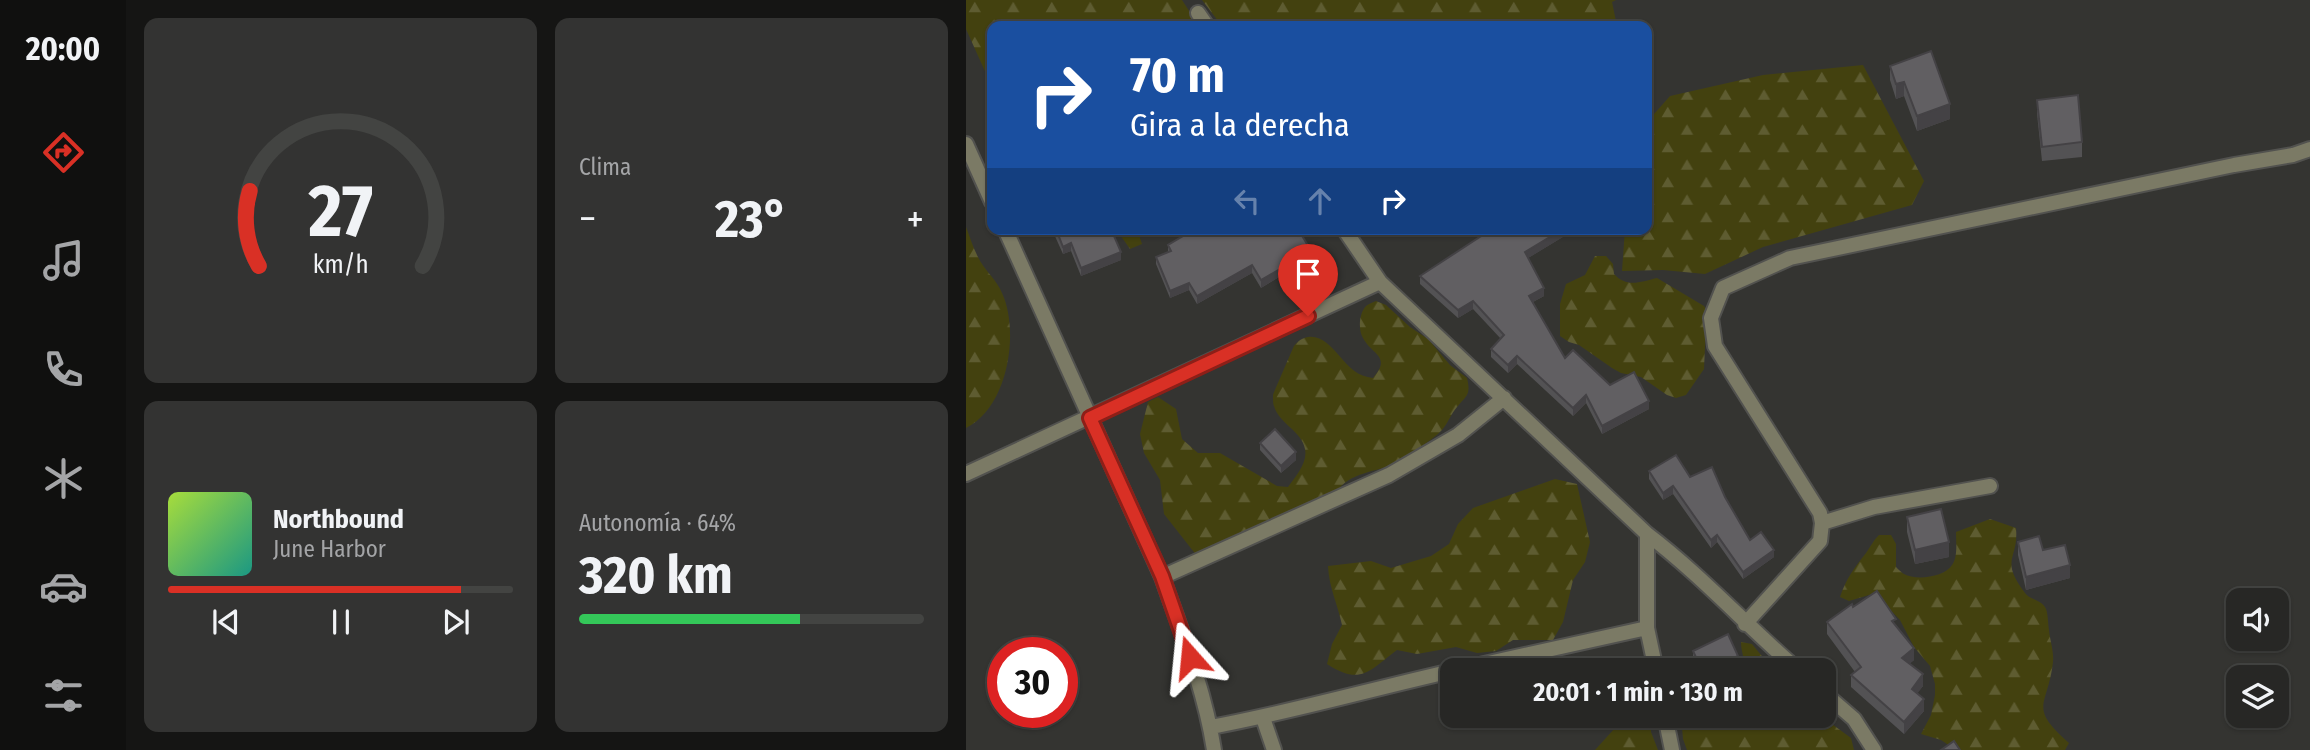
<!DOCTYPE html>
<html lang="es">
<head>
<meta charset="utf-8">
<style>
  :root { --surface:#272725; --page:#333332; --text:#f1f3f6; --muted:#a4a5a7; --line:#434442; --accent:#d93025 }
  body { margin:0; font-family:"Fira Sans Condensed",sans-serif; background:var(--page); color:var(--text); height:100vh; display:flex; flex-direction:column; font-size:26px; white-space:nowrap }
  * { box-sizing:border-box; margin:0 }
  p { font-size:23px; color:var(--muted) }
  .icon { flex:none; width:38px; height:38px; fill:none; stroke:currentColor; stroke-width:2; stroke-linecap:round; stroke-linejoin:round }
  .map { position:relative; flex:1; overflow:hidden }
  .drawer { display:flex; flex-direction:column; gap:18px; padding:18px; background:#151514; width:840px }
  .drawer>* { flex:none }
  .guide { position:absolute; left:21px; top:21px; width:665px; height:214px; border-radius:14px; box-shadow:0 2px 5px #0004,0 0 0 2px var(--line); background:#1a4fa0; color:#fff; overflow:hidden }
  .tools { position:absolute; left:1260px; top:588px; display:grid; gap:14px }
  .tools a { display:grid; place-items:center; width:63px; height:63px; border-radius:14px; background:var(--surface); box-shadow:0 2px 5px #0004,0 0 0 2px var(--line); font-size:35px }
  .speed { position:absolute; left:21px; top:637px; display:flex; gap:14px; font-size:35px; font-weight:700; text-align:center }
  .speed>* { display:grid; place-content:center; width:91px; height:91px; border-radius:50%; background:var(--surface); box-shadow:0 2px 5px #0004,0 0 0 2px var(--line); line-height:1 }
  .speed .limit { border:10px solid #d22; background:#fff; color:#111 }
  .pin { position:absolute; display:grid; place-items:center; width:60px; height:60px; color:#fff; margin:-72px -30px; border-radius:50% 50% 50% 0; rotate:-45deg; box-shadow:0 0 7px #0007 }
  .pin .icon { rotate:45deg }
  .me { position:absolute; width:77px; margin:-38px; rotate:342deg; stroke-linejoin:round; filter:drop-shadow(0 0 5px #0008) }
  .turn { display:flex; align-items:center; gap:24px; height:147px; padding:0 28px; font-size:32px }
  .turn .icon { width:91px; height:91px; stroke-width:2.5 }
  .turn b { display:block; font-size:49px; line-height:60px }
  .lanes { display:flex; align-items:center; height:66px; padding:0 28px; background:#0003; justify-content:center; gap:35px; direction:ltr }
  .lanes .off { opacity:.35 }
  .big { font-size:52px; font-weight:700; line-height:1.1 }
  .drawer .tile { flex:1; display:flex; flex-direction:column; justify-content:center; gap:10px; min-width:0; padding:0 24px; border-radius:14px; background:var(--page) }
  .drawer .dial { align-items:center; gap:0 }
  .dial svg { height:182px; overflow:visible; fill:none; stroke:var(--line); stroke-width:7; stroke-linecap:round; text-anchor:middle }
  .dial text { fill:var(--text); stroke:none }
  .song { display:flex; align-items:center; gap:21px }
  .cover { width:84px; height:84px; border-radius:10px; background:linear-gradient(135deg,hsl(80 70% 55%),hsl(170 70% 35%)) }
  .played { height:7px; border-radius:4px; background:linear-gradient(90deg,var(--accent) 85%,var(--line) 85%) }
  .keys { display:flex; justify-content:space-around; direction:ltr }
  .heat { display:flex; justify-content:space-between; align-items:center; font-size:38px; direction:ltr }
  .charge { height:10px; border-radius:5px; background:linear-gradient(90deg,#34c759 64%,var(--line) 0) }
  .drawer .tiles { flex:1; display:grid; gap:18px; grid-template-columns:repeat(2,1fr) }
  .trip { position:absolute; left:474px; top:658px; width:396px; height:70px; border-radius:14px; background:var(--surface); box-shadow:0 2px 5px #0004,0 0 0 2px var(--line); font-weight:700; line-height:70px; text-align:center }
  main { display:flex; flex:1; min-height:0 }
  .menu { display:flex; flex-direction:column; width:126px; justify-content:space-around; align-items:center; background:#10100f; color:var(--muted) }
  .menu .icon { width:49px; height:49px }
  .menu .active { color:var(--accent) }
  .menu b { font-size:32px; color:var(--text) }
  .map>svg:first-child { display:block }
  .forest { fill:url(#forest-firs) }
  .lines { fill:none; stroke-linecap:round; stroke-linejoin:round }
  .minor-casing { stroke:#52524f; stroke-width:18 }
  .minor { stroke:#7b7a65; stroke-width:14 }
  .wall { fill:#535254 }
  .shaded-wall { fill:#444245 }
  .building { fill:#615f62; stroke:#444245; stroke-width:2 }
  .route-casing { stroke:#8d1f18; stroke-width:18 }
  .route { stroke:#d93025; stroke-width:12 }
</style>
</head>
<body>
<main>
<nav class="menu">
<b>20:00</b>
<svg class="icon active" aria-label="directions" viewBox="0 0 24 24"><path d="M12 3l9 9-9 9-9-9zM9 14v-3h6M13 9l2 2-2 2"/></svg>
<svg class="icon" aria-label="music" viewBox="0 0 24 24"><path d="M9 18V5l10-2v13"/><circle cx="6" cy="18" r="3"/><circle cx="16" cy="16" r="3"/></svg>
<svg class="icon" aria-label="phone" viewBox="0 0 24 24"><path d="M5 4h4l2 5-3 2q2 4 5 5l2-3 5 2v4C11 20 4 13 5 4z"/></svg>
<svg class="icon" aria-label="climate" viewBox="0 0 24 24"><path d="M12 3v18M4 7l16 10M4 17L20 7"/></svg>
<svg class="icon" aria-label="car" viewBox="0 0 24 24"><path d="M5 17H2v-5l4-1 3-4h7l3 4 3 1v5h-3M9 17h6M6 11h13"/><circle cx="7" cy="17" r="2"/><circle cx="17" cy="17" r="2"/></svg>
<svg class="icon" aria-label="filters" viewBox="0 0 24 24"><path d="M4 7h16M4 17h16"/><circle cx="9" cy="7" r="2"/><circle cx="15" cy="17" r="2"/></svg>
</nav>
<section class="drawer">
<div class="tiles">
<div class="tile dial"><svg viewBox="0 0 100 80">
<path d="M14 69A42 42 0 1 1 86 69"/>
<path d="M14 69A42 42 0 0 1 10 36" stroke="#d93025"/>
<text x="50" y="56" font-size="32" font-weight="700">27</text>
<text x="50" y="72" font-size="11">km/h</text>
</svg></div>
<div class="tile"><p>Clima</p>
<div class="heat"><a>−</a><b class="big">23°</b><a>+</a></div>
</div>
<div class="tile">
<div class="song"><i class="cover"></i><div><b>Northbound</b><p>June Harbor</p></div></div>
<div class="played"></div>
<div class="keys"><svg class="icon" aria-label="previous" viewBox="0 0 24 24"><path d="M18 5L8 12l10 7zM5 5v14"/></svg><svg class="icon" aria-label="pause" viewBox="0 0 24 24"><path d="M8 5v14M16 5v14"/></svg><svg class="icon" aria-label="next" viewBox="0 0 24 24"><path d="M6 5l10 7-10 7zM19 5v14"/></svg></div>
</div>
<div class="tile"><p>Autonomía · 64%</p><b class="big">320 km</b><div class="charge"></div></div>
</div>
</section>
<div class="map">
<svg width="1344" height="750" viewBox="0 0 1344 750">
  <defs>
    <pattern id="forest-firs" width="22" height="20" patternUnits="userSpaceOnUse" patternTransform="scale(1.75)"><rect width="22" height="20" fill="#43410f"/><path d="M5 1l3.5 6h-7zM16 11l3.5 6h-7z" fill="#5e5c31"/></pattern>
  </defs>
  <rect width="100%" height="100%" fill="#343431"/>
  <path class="forest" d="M0 0H216L233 26H26V87L0 29Z
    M236 0H650L646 2 651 26H256Z
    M897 65 958 181 946 205 797 247 739 274 697 270 656 271 659 229H681V122L704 96 797 75Z
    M0 227C4 237 7 248 12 257 18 270 31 280 36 293 54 332 42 408 0 428Z
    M150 229H171L176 244 164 249Z
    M629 256H640L647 264 648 274C661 288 674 282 691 278L738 306 743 315 740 325 738 369 720 395 710 398 701 395 675 377 655 373 646 368 613 345 603 342 594 336V304L600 284 619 275Z
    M410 301 420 305 444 327 462 339 484 365 501 378C505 395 501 395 491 407 485 414 482 423 476 430 469 438 442 456 432 462 411 473 383 471 370 493L231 556 198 514 194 480 178 453 174 434 182 402 192 397 210 409 216 439 232 453H254L311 486 322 487C329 477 342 463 339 449 336 431 313 424 308 406 307 405 307 397 307 395 308 392 327 348 328 346 332 341 336 338 342 337 369 334 376 376 407 378 426 356 406 355 397 338 392 330 393 313 400 306 402 304 406 303 410 301Z
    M589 479 611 484 624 542 619 562 607 580 597 622 587 640H547L530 651 511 653 490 647 451 654 431 650C403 671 395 686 361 664L366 644 376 625C372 605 363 588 362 566L405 561 425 568 465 556 483 544 492 524 507 508Z
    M1024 519 1050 528C1053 560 1033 558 1059 593 1064 600 1076 600 1080 609 1082 614 1082 624 1083 630 1084 641 1088 651 1087 662 1082 707 1061 706 1103 743L1099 750H990L975 740 955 734 965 715 969 695V684L964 666 948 647 934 620 913 598 903 595 883 601 874 597C880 579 888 568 900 553 905 546 907 541 913 535H925L930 544V567C931 568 936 573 938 574 950 581 979 577 986 565 992 557 990 542 990 532Z
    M775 642 786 644 799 660 811 670H777C780 660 775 653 775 642Z
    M651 716H685V732L692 750H629L649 728Z
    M715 716H855L885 738 888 750H721L717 739Z"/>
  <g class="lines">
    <g class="minor-casing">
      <path id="minor" d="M232 13 241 26
        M0 144 26 202
        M39 229 196 577C216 633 239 691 248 750
        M378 229 414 282 681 534C735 575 781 626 832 670
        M0 474 414 282
        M856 523 908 507 1024 486
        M681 534V628L690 670
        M196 577 423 475 492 435 538 398
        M779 624 854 541 856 523 854 513 749 346 745 318 757 288 824 258 1268 165 1327 155 1344 149
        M491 670 681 628
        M858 693 888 719 908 750
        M699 716 706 750
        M297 718 308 750
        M245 727C326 712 406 689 486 671"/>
    </g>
    <use href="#minor" class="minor"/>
  </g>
  <path class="wall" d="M924 66 984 119 951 131 938 96 930 99 924 80Z
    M1071 100 1116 142V157L1076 161 1071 114Z
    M88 229H140L155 260 115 276 105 251 97 254 88 234Z
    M610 229 562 258 578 296 567 302 599 358 683 409 636 434 620 403 607 416 551 364 542 373 525 357V349L535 339 507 309 492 318 454 284V276Z
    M202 245 347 262 323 275 321 272 295 288 286 273 231 304 223 290 204 298 190 264V257L202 252Z
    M294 443 330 460 315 473 294 450Z
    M683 471 724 477 759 497 784 540 808 557 777 579 751 542 745 548 707 494 697 500 683 479Z
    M941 517 983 557 949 564 941 532Z
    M1052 542 1077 550 1104 578 1060 590 1052 555Z
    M861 622 930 625 948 660 943 664 957 686 951 693 958 711 938 734 885 687V675L889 672 861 634Z
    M727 651 772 664 759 670H733L727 658Z"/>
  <path class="shaded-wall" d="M938 82V96L930 99V84Z
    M984 104V119L951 131V116Z
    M459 229H472L459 236Z
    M597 229H610L559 260V252Z
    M105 243V251L97 254V247Z
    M155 252V260L115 276V268Z
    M347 254V262L323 275V268Z
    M286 265V273L231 304V296Z
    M321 265V272L295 288V280Z
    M223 283V290L204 298V291Z
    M578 288V296L563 304V296Z
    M507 301V309L492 318V310Z
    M551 356V364L542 373V365Z
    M620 395V403L607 416V408Z
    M683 401V409L636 434V426Z
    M330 452V460L315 473V466Z
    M707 486V494L697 500V493Z
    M751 535V542L745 548V540Z
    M983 542V557L949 564V550Z
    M808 550V557L777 579V572Z
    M1104 565V578L1060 590V577Z
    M948 648V660L936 670V658Z
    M772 656V664L759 670H743Z
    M957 674V686L946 701V689Z
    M958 699V711L938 734V722Z"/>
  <path class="building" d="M965 51 984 104 951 116 938 82 930 84 924 66Z
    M1112 95 1116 142 1076 147 1071 100Z
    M90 229H140L141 231 145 229 155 252 115 268 105 243 97 247Z
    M229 229H332L347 254 323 268 321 265 295 280 286 265 231 296 223 283 204 291 190 257 205 251 202 245Z
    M526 229H597L559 252 578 288 563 296 599 358 607 350 644 385 668 372 683 401 636 426 620 395 607 408 551 356 542 365 525 349 538 335 507 301 492 310 454 276Z
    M309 429 330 452 315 466 294 443Z
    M710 455 724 477 746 467 759 497 784 540 795 532 808 550 777 572 751 535 745 540 707 486 697 493 683 471Z
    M975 509 983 542 949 550 941 517Z
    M1073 536 1077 550 1099 545 1104 565 1060 577 1052 542Z
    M911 591 930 619 926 621 948 648 936 658 957 674 946 689 958 699 938 722 885 675 895 667 861 622 886 604 887 607Z
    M762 634 772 656 743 670H736L727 651Z
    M988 741 994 750H975Z"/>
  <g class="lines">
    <g class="route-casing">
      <path id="route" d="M224 657 196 576 124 418 342 316"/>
    </g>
    <use href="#route" class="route"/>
  </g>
</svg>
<div class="tools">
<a><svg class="icon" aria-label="sound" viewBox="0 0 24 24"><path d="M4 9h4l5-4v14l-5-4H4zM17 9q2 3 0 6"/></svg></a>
<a><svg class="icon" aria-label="layers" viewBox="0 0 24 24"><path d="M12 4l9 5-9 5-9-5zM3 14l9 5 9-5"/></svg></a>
</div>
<div class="speed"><div class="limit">30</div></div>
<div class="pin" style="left:342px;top:316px;background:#d93025"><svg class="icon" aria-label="arrive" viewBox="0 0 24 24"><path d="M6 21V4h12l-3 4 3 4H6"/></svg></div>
<svg class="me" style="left:224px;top:657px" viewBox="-20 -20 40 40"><path d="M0-17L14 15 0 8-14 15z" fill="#d93025" stroke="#fff" stroke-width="4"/></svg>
<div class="trip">20:01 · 1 min · 130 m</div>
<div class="guide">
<div class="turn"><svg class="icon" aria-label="right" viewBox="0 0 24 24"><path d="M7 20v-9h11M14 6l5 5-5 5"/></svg><div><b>70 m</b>Gira a la derecha</div></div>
<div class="lanes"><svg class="icon off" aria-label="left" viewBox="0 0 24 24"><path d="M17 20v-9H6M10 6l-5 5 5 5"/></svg><svg class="icon off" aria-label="ahead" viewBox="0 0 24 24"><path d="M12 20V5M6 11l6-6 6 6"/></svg><svg class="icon" aria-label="right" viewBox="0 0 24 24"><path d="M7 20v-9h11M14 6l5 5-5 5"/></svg></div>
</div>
</div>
</main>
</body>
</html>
